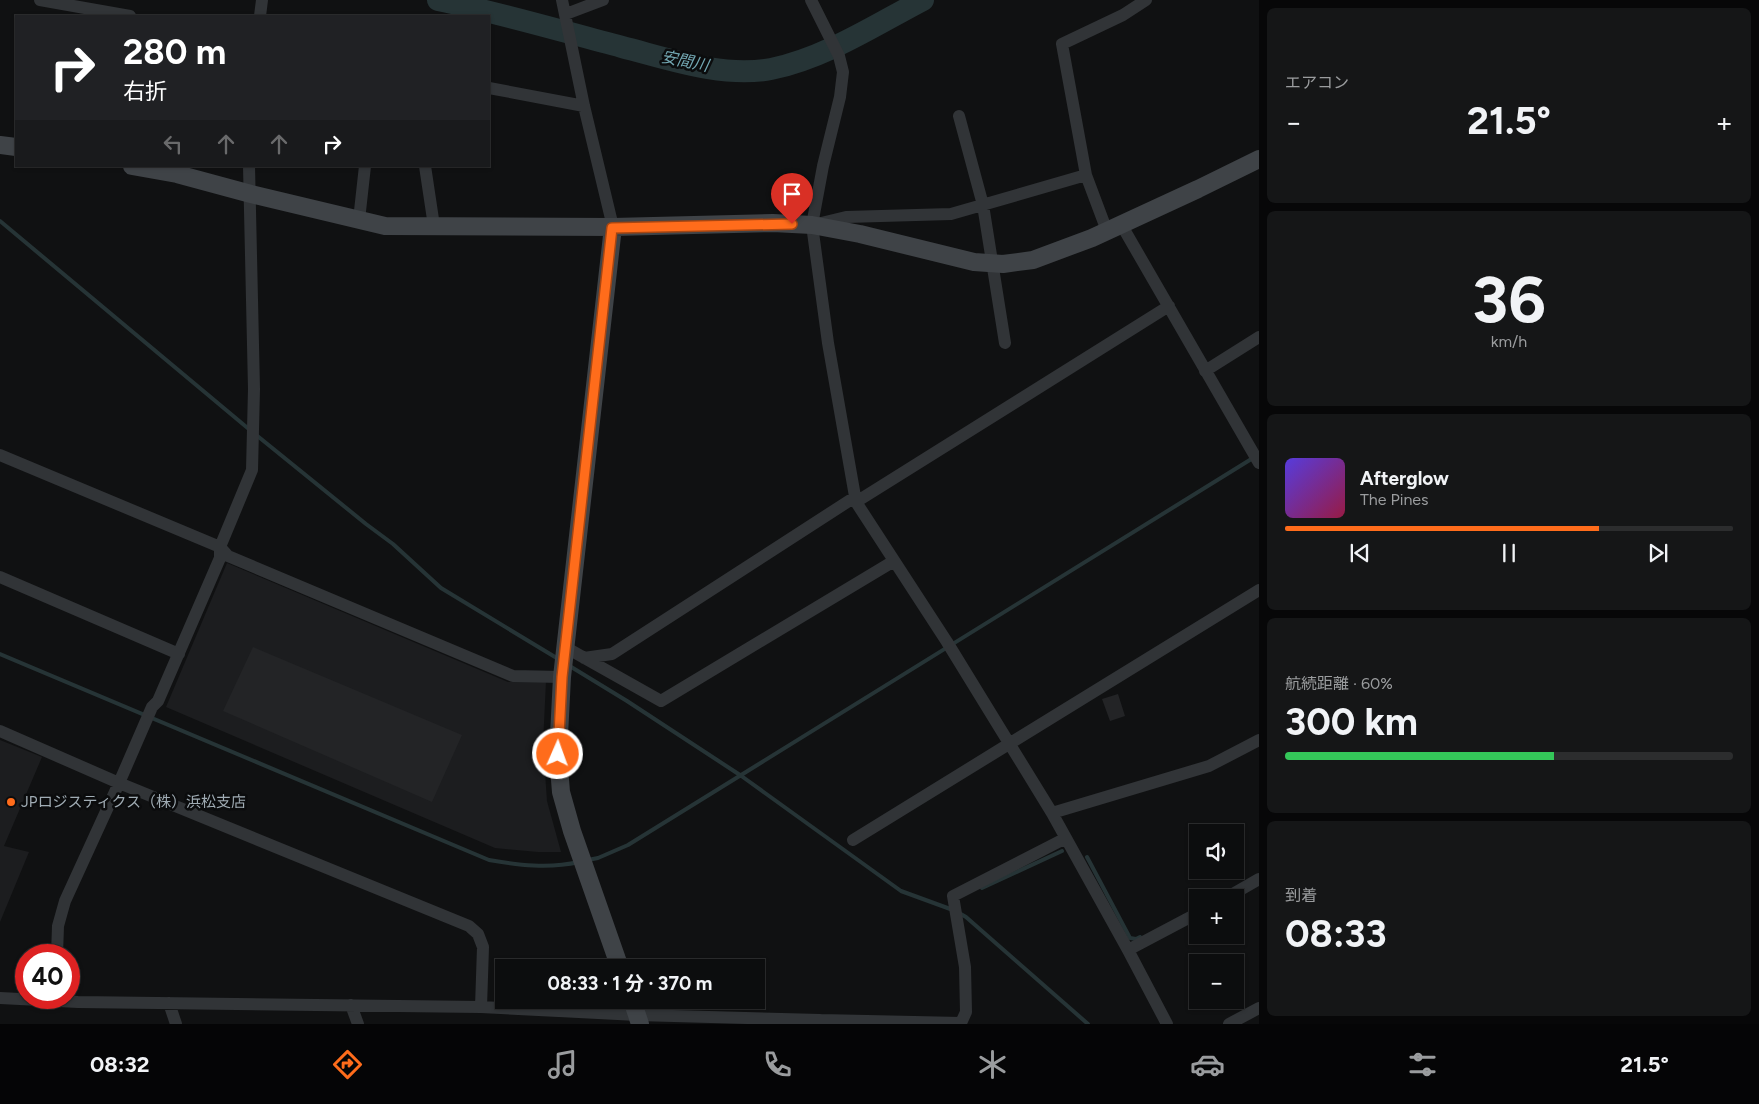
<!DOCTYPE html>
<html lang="ja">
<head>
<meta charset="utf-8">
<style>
  :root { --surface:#0c0d0e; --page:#151617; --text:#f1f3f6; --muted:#9a9c9e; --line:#2c2d2e; --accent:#ff6c1b }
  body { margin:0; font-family:Figtree,"Noto Sans JP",sans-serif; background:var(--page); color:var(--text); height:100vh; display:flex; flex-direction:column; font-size:19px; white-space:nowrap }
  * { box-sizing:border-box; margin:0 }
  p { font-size:16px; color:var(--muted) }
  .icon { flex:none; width:28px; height:28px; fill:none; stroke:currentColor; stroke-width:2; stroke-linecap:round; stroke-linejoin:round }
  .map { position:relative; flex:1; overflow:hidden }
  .sheet { display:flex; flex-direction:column; gap:8px; padding:8px; background:#070708; width:500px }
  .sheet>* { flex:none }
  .guide { position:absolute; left:15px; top:15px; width:475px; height:152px; border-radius:0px; box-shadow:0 1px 4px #0004,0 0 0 1px var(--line); background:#202124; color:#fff; overflow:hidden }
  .controls { position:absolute; left:1189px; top:824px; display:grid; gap:10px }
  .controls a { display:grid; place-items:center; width:55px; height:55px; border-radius:0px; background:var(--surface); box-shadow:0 1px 4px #0004,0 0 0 1px var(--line); font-size:25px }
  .speed { position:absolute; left:15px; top:944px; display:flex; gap:10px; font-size:25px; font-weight:700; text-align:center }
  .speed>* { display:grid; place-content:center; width:65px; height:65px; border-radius:50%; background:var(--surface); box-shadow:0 1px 4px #0004,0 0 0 1px var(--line); line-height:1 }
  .speed .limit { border:8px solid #d22; background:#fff; color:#111 }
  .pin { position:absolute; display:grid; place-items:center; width:42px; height:42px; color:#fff; margin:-51px -21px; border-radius:50% 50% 50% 0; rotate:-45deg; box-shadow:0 0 5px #0007 }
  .pin .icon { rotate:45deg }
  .me { position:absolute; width:55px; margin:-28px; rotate:2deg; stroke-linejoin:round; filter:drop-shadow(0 0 4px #0008) }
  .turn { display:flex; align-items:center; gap:18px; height:105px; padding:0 25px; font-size:22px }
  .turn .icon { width:65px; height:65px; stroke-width:2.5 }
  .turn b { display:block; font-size:35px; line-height:42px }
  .lanes { display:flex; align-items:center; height:48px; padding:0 25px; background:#0003; justify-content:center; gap:25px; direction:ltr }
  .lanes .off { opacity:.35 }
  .big { font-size:38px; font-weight:700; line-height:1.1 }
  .sheet .card { flex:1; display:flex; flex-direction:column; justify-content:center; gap:8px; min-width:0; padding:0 18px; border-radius:8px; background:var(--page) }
  .sheet .dial { align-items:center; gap:0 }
  .dial b { font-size:65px; line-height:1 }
  .song { display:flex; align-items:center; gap:15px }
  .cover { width:60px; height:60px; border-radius:8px; background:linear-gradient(135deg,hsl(250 70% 55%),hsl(340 70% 35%)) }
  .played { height:5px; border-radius:2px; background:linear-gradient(90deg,var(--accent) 70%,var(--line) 70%) }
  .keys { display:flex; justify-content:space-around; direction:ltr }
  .heat { display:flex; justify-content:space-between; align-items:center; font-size:28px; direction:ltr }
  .charge { height:8px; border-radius:4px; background:linear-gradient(90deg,#34c759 60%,var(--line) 0) }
  .trip { position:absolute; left:495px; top:959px; width:270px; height:50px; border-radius:0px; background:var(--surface); box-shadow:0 1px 4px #0004,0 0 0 1px var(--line); font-weight:700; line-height:50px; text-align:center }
  .dock { display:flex; height:80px; justify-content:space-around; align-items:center; background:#050506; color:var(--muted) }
  .dock .icon { width:35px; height:35px }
  .dock .active { color:var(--accent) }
  .dock b { font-size:22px; color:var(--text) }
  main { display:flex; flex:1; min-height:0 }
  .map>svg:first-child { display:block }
  .built { fill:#1c1d1f }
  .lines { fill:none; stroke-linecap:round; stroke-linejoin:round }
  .stream { stroke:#263436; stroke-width:4 }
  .river { stroke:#263436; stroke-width:22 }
  .building { fill:#232426 }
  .street { stroke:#313437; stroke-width:12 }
  .secondary { stroke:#3f4347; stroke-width:18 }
  .route-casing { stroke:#a64612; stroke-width:12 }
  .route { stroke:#ff6c1b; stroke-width:9 }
  .poi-dot { fill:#ff6c1b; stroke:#0b0c0d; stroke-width:2 }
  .labels { text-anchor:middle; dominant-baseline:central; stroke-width:5; stroke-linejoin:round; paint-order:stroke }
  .poi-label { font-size:15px; fill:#a0acb4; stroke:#0b0c0d; text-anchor:start }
  .water-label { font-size:16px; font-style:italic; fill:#73a8b3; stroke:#0b0c0d }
</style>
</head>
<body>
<main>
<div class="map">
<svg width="1259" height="1024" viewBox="0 0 1259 1024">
  <rect width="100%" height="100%" fill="#101112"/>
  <path class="built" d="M227 563 508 682 546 681 543 744 547 801 561 852H538L495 848 166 707Z
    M0 740 42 757 4 846 29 852 0 922Z"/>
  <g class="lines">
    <path class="stream" d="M0 221 250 430
      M255 434 366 524 393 544 441 588 560 660
      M0 654 489 860C519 865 548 869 579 862
      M568 665 627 701 740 775 901 891 953 910
      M1087 857 1130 938 1136 939 1140 937
      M588 860 598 858 628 845 1253 458
      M982 888 1062 851
      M1215 898 1226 892
      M959 913 966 917 1088 1024"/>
    <path class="river" d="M438 0C500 13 561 31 622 47 669 59 722 78 771 69 825 58 875 25 923 0"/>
  </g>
  <path class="building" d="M253 647 462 735 432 802 223 711Z
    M1118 694 1125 716 1110 721 1102 699Z"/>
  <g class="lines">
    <path class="street" d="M40 0 130 16
      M562 0 584 106 613 227
      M811 0 839 56 843 72 840 97 823 166 812 225 828 343 856 502 947 642 1052 813 1128 950 1167 1024
      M566 14 603 0
      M260 16 262 0
      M489 88 584 106
      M959 116 983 205 1005 343
      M425 166 434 226
      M359 220 365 166
      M817 224 846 217 951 214 1086 175
      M1121 224 1259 463
      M1107 231 1086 175 1062 44 1123 15 1146 0
      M1205 371 1259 337
      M0 455 220 547 228 556 513 676 562 677
      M856 502 1169 306
      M0 577 179 654
      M565 647 661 701 894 561
      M584 658 612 654 855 497
      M0 731 119 783 469 926 478 934 483 947 481 1007
      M1052 813 1209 766 1259 740
      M853 840 1259 590
      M1226 898 1259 879
      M1128 950 1198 913
      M57 955 58 926 65 901 119 783 152 707 158 701 220 558V547L252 470 254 389 249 166
      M0 998 78 1002 481 1007 637 1015 820 1020 821 1024
      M169 1003 176 1024
      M351 1005 358 1024
      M820 1020 961 1023 966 1012 965 967 953 896 1066 838
      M1229 1024 1259 1008"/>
    <path class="secondary" d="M0 145 16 147
      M132 166 177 174 251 194 385 226 613 227 773 223 812 225 860 234 974 262 1003 264 1033 260 1092 238 1198 189 1259 159
      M613 227 562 677 558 755 561 792 572 831 620 968
      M632 1000 640 1024"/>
  </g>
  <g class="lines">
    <g class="route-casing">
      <path id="route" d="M558 754 562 677 612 228 792 224"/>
    </g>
    <use href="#route" class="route"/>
  </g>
  <circle class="poi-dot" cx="11" cy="802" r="5"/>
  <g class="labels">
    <g class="poi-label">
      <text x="21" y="802">JPロジスティクス（株）浜松支店</text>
    </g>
    <g class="water-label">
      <text transform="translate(685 61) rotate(11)">安間川</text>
    </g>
  </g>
</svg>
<div class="controls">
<a><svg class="icon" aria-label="sound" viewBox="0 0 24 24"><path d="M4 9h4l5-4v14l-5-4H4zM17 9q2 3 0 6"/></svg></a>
<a>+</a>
<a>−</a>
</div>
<div class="speed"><div class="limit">40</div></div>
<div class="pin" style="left:792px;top:224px;background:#d93025"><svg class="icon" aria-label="arrive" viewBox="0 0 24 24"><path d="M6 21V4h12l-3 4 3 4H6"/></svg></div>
<svg class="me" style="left:558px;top:754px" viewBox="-20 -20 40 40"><circle r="17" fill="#ff6c1b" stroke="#fff" stroke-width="3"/><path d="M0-11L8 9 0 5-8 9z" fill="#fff"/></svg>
<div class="trip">08:33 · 1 分 · 370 m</div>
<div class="guide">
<div class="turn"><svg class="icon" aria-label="right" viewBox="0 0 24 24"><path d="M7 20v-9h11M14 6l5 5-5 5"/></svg><div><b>280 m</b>右折</div></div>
<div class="lanes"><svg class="icon off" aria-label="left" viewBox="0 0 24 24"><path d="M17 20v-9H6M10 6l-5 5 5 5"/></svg><svg class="icon off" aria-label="ahead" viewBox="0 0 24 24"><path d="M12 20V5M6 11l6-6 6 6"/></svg><svg class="icon off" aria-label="ahead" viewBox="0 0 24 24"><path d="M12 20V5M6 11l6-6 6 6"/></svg><svg class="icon" aria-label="right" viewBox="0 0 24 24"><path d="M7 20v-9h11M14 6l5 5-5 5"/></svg></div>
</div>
</div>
<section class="sheet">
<div class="card"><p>エアコン</p>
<div class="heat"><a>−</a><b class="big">21.5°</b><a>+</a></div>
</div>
<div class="card dial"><b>36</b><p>km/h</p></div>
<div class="card">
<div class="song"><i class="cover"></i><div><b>Afterglow</b><p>The Pines</p></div></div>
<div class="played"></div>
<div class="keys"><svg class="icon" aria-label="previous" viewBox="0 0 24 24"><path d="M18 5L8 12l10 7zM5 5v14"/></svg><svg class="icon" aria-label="pause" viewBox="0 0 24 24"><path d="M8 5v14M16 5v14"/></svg><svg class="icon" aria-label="next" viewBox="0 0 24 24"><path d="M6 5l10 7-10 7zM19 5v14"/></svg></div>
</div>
<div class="card"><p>航続距離 · 60%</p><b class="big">300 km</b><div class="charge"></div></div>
<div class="card"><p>到着</p><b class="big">08:33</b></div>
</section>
</main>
<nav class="dock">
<b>08:32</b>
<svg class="icon active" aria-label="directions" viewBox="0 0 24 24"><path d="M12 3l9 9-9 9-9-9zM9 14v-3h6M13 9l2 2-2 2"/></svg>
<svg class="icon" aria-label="music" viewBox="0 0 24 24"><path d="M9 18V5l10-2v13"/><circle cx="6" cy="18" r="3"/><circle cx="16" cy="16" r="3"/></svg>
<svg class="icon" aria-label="phone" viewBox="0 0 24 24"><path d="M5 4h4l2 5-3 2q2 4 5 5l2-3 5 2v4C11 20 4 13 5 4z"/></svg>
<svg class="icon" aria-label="climate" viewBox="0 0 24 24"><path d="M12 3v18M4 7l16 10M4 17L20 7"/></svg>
<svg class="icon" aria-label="car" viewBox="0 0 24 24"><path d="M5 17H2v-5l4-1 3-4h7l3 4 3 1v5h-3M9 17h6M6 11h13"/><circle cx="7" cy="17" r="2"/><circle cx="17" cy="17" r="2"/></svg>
<svg class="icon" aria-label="filters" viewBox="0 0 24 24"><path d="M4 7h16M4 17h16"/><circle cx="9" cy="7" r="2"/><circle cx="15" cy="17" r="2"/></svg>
<b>21.5°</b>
</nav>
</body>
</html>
